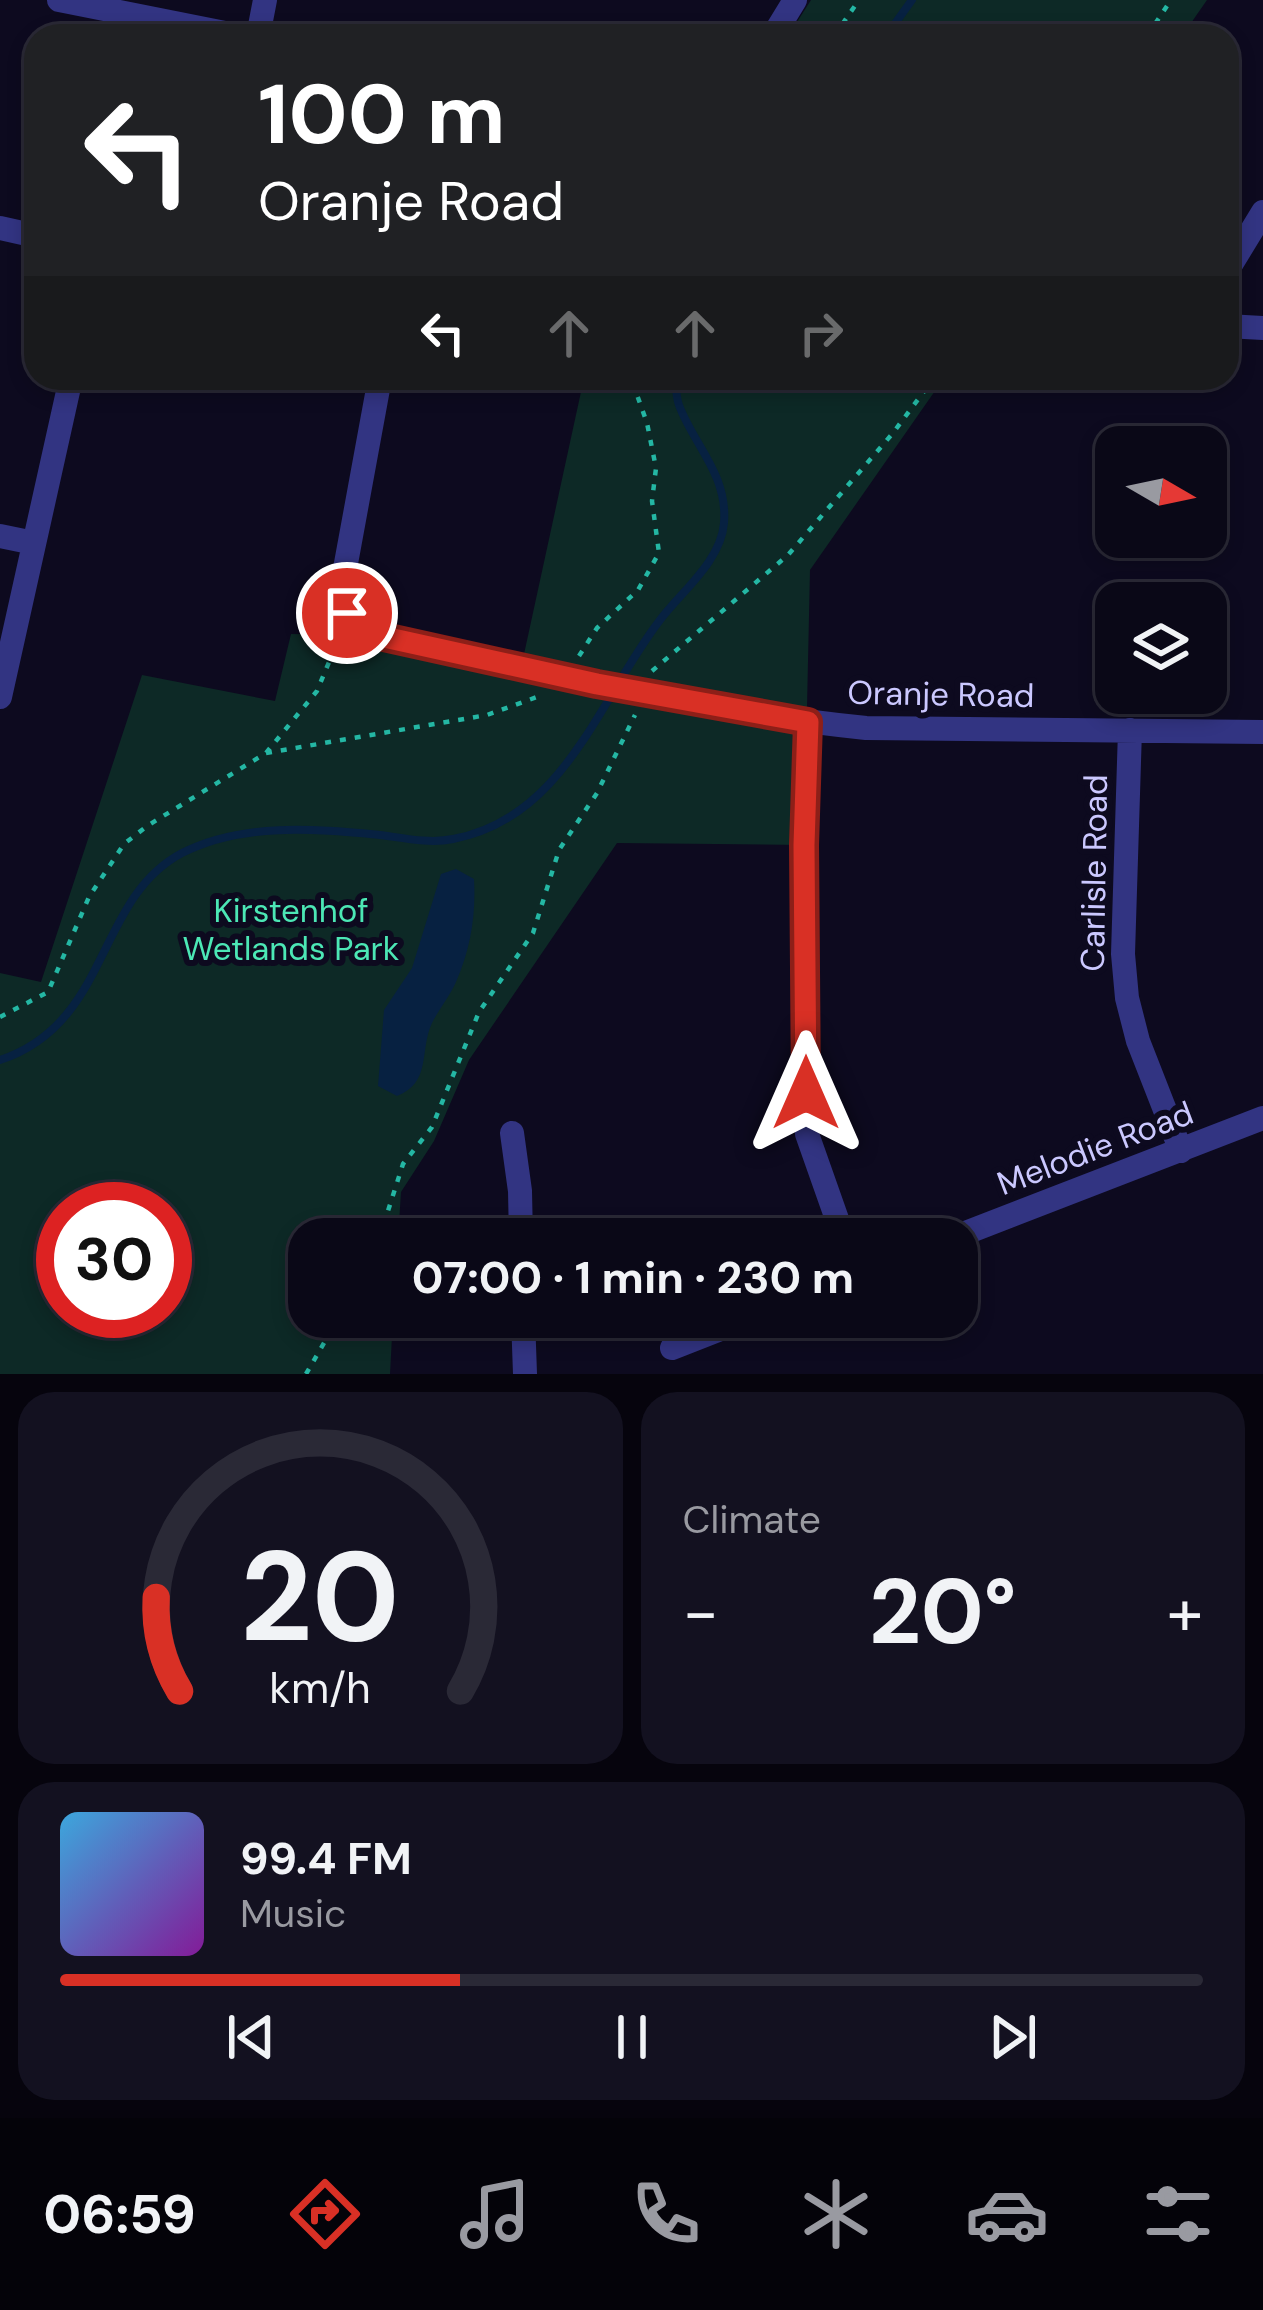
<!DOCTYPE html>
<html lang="en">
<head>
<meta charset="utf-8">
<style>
  :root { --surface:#0a0817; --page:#131120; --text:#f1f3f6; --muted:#999aa1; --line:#2a2936; --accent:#d93025 }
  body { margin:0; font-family:"DM Sans",sans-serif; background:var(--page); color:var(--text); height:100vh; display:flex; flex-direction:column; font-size:45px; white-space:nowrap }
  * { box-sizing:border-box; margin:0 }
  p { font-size:39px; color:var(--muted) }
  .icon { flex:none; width:66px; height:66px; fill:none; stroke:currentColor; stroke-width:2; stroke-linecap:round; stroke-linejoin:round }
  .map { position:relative; height:1374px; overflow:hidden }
  .details { display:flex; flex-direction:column; gap:18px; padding:18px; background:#06040d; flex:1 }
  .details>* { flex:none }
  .hud { position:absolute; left:24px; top:24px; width:1215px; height:366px; border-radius:36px; box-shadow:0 6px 18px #0003,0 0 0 3px var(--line); background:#202124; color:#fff; overflow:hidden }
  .needle { width:78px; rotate:99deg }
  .buttons { position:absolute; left:1095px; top:426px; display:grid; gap:24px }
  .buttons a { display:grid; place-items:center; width:132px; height:132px; border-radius:24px; background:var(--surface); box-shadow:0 6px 18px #0003,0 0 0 3px var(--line); font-size:60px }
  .speed { position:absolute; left:36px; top:1182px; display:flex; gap:24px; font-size:60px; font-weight:700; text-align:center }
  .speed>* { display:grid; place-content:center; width:156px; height:156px; border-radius:50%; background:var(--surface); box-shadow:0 6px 18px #0003,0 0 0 3px var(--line); line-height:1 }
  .speed .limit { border:18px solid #d22; background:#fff; color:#111 }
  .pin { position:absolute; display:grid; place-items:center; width:102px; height:102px; color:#fff; margin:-51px; border:6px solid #fff; border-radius:50%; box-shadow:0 3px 12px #0007 }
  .me { position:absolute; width:132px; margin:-66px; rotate:0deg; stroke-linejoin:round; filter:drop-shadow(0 0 9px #0008) }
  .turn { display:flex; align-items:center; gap:42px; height:252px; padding:0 36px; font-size:54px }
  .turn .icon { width:156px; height:156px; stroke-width:2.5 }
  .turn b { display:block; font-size:84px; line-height:102px }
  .lanes { display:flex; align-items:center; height:114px; padding:0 36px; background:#0003; justify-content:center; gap:60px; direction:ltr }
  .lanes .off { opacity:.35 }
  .big { font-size:90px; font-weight:700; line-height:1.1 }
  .details .widget { flex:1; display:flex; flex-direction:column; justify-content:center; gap:18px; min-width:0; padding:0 42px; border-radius:36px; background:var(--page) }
  .details .dial { align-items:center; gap:0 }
  .dial svg { height:312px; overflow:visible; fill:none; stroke:var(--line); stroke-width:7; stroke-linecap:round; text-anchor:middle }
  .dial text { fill:var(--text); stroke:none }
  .song { display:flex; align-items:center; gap:36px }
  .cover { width:144px; height:144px; border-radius:18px; background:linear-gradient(135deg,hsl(200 70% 55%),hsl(290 70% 35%)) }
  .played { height:12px; border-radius:6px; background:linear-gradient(90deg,var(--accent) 35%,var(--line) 35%) }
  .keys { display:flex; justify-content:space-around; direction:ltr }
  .heat { display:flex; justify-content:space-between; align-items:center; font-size:66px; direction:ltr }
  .details .tiles { flex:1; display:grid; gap:18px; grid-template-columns:1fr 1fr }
  .widget:last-child { grid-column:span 2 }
  .trip { position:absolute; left:288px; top:1218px; width:690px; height:120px; border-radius:36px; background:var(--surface); box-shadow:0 6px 18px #0003,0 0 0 3px var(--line); font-weight:700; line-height:120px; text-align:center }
  .tabs { display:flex; height:192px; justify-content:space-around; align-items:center; background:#040309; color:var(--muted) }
  .tabs .icon { width:84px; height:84px }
  .tabs .current { color:var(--accent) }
  .tabs b { font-size:54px; color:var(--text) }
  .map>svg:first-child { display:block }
  .green { fill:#0d2926; fill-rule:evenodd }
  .water { fill:#072141 }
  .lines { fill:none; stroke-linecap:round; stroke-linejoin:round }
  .stream { stroke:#072141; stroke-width:8 }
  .path { stroke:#24b7a4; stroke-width:4.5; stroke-dasharray:6 9; stroke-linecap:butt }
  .street { stroke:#323482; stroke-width:24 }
  .route-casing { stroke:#8d1f18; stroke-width:30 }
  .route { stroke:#d93025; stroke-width:21 }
  .labels { text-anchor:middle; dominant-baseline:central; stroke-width:12; stroke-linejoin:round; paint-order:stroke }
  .street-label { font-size:33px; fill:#cbc8ff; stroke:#0d0a1f }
  .park-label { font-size:33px; fill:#4ce7b5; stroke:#0d0a1f }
</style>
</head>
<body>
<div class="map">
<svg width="1263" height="1374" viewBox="0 0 1263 1374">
  <rect width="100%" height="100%" fill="#0d0a1f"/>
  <path class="green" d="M811 0H1207L1182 36H788Z
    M584 378H944L810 570 804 845 617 843 469 1060 434 1141 401 1192 398 1239H309V1317H393L390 1374H0V973L41 982 142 675 275 701 291 634 375 635 521 668ZM63 1209H165V1311H63Z"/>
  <path class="water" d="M456 869 474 879C476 914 471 948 456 982 450 996 439 1009 432 1023 419 1051 432 1082 397 1096L378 1086 384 1010 412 968 441 874Z"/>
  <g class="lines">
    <path class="stream" d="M886 36 912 0
      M0 1060C111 1023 95 899 182 853 243 822 315 829 380 835 403 838 430 844 453 839 565 818 599 699 660 620 682 591 721 561 724 523 728 474 693 444 679 405 676 397 676 386 675 378"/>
    <path class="path" d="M834 36 859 0
      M1147 36 1171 0
      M579 656 597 628 638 590 659 553 652 501 656 468 647 423 631 378
      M652 671 788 555 893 433 934 378
      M266 753 487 715 537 697
      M0 1017 48 992 89 897 124 844 147 826 266 753 317 691 339 638
      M379 1239 403 1164 432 1127 479 1012 533 933 559 850 597 793 635 715
      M306 1374 339 1317"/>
    <path class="street" d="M59 0 240 36
      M258 36 265 0
      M773 36 795 0
      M0 228 36 236
      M1227 271 1263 212
      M1227 326 1263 328
      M380 378 340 596 347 613 375 635C537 672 700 711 866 728L1263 732
      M0 536 34 543
      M0 697 71 378
      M808 722 804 845 807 1134 844 1239
      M1130 730 1123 954 1127 998 1138 1041 1181 1151
      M512 1133 520 1191 521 1239
      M950 1239 1263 1118
      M523 1317 525 1374
      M672 1348 751 1317"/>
  </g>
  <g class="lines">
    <g class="route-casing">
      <path id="route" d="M347 613 375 635 597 684 808 722 804 845 806 1093"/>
    </g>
    <use href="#route" class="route"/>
  </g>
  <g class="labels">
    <g class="street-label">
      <text transform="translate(941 694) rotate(1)">Oranje Road</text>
      <text transform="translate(1094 873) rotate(-89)">Carlisle Road</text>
      <text transform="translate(1095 1148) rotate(-21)">Melodie Road</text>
    </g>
    <g class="park-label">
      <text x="291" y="910">Kirstenhof<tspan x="291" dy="38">Wetlands Park</tspan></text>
    </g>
  </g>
</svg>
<div class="buttons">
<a><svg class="needle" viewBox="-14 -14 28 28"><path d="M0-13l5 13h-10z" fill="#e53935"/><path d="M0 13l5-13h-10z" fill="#999aa1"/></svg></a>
<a><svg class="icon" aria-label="layers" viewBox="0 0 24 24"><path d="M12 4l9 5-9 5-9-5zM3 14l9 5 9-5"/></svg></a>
</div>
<div class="speed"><div class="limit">30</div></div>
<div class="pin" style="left:347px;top:613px;background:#d93025"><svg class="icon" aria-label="arrive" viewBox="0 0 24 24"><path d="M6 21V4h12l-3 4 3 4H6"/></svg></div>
<svg class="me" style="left:806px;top:1093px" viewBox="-20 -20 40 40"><path d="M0-17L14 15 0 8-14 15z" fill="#d93025" stroke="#fff" stroke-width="4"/></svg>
<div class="trip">07:00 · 1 min · 230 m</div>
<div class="hud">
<div class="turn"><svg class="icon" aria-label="left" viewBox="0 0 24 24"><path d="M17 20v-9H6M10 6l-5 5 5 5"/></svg><div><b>100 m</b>Oranje Road</div></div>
<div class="lanes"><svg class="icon" aria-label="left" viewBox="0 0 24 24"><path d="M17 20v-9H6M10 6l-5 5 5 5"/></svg><svg class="icon off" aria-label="ahead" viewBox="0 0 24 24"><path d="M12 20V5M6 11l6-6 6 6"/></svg><svg class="icon off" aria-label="ahead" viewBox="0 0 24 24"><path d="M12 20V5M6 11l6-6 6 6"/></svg><svg class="icon off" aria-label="right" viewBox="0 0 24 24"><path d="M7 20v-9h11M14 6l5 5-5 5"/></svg></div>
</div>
</div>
<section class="details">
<div class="tiles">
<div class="widget dial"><svg viewBox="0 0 100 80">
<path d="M14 69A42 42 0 1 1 86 69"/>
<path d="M14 69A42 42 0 0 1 8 45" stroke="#d93025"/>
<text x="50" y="56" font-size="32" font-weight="700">20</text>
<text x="50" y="72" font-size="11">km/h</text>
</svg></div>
<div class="widget"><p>Climate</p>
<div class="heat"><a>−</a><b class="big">20°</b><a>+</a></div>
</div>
<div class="widget">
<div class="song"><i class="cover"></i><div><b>99.4 FM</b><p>Music</p></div></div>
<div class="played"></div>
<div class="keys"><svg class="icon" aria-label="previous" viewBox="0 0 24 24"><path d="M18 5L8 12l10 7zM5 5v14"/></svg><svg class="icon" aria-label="pause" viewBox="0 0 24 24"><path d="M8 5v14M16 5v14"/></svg><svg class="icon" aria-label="next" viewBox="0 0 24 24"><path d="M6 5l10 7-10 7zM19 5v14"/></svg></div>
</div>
</div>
</section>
<nav class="tabs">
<b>06:59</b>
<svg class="icon current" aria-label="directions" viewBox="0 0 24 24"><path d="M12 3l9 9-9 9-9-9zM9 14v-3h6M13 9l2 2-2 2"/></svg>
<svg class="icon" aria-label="music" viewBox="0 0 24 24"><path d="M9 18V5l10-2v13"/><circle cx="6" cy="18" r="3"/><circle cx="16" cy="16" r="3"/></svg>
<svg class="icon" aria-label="phone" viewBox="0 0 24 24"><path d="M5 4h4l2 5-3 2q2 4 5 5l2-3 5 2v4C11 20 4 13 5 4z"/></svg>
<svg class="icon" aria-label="climate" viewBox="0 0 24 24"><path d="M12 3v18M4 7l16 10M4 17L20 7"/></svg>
<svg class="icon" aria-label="car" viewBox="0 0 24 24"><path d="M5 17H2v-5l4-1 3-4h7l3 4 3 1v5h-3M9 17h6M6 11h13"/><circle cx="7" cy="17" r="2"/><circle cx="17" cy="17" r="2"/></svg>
<svg class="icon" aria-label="filters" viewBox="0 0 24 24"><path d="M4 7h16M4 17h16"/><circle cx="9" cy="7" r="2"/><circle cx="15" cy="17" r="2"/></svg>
</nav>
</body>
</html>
